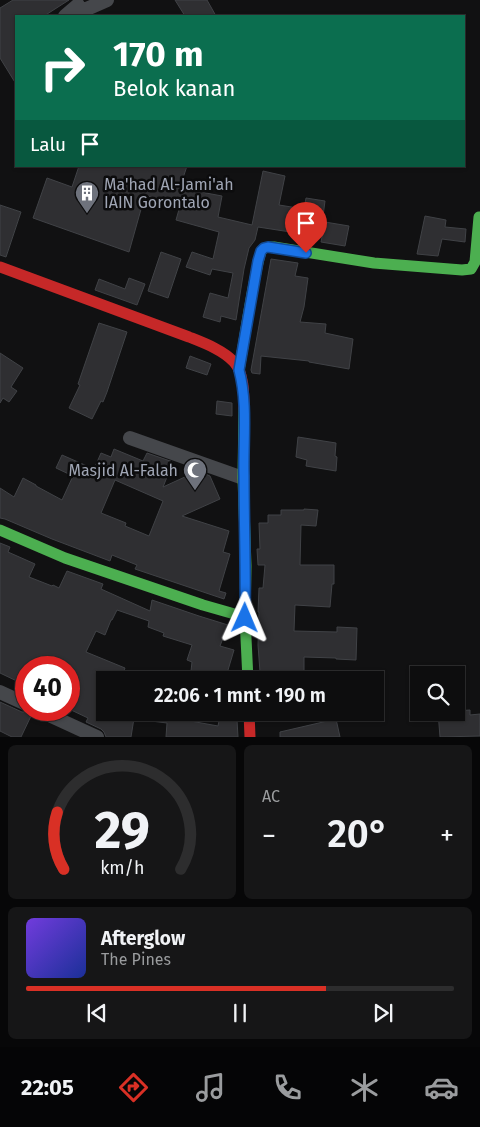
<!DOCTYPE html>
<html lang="id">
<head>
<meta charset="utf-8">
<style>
  :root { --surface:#0d0d0e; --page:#161617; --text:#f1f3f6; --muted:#9a9c9e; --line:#2d2d2e; --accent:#d93025 }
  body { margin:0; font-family:"Fira Sans",sans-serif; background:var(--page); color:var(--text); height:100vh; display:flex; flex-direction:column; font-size:19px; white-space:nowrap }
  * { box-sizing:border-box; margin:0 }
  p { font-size:16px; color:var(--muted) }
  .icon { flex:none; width:28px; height:28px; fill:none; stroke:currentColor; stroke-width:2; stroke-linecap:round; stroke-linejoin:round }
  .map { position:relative; height:737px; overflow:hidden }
  .side { display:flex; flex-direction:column; gap:8px; padding:8px; background:#070708; flex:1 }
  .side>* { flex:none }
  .hud { position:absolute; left:15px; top:15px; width:450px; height:152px; border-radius:0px; box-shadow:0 1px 4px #0004,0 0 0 1px var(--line); background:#0b6e4f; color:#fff; overflow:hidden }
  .tools { position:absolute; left:410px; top:666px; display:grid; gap:10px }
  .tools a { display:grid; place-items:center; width:55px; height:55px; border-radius:0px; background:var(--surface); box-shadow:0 1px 4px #0004,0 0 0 1px var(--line); font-size:25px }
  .speed { position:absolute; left:15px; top:656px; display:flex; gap:10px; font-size:25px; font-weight:700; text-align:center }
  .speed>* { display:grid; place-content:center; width:65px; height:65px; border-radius:50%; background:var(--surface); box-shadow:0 1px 4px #0004,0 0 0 1px var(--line); line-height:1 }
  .speed .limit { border:8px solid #d22; background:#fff; color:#111 }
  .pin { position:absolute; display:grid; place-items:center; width:42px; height:42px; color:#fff; margin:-51px -21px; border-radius:50% 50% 50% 0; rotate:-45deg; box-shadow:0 0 5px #0007 }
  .pin .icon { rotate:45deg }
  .me { position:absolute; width:55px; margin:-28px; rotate:1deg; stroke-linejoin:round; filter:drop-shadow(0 0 4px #0008) }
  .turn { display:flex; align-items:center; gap:18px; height:105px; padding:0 15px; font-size:22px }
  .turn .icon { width:65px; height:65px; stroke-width:2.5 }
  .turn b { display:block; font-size:35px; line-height:42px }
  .then { display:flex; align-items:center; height:48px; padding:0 15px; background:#0003; gap:10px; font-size:19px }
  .big { font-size:38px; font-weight:600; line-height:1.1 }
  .side .widget { flex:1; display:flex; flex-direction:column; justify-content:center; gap:8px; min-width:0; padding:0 18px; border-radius:8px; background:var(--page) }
  .side .dial { align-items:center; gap:0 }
  .dial svg { height:130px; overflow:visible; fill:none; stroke:var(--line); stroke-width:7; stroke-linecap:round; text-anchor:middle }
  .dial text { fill:var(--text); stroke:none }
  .song { display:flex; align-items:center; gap:15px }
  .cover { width:60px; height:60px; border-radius:8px; background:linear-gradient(135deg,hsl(260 70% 55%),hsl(230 70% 35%)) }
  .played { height:5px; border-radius:2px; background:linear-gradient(90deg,var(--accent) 70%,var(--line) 70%) }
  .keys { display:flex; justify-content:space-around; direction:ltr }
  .heat { display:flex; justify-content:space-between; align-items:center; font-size:28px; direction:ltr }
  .side .tiles { flex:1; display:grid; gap:8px; grid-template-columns:1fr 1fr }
  .widget:last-child { grid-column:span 2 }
  .trip { position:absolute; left:96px; top:671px; width:288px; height:50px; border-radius:0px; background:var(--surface); box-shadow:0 1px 4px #0004,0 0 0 1px var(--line); font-weight:600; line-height:50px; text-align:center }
  .tab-bar { display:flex; height:80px; justify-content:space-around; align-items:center; background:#050506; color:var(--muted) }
  .tab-bar .icon { width:35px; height:35px }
  .tab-bar .active { color:var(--accent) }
  .tab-bar b { font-size:22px; color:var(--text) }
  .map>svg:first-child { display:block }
  .building { fill:#2f2f32; stroke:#404246; fill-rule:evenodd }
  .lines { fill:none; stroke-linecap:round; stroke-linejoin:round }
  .street { stroke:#45474b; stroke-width:14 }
  .fast { stroke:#4caf50; stroke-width:11 }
  .jam { stroke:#c62828; stroke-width:11 }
  .route-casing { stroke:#114b97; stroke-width:12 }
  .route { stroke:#1a73e8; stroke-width:9 }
  .labels { text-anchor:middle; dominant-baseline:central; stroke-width:5; stroke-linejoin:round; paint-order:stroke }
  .poi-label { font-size:16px; fill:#a0a6b5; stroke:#0c0c0d; text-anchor:start }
</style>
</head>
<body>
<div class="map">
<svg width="480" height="737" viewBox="0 0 480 737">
  <rect width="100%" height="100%" fill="#111112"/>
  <path class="building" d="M13 0H69L44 16H16V84L0 58V8Z
    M175 0H207L216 16H185Z
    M79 166H187L181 184 206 193 222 196 218 217 252 225 263 171 285 176 279 205 304 209 306 198 325 201 322 224 299 221 297 233 258 227 255 240 249 248 244 269 236 320 221 316 220 322 203 317 210 293 228 298 233 273 212 269 210 275 186 267 192 252 213 259 219 232 176 220 180 206 145 195 129 252 33 218 47 178 72 187Z
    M0 205 21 212 6 257 0 255Z
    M425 216 446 220 445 227 466 229 465 242 442 239 438 256 417 254Z
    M325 222 349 226 345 246 321 242Z
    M161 252 181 259 168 298 148 291Z
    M271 259 298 263 295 276 308 278 304 307 300 322 326 324 325 333 353 339 349 369 309 362V361L261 356 260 374 252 373 251 370Z
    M129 278 145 284 137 305 95 290 99 279 125 289Z
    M99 323 127 332 107 392 103 402 101 401 92 419 69 408 80 385 78 384Z
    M0 353 23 368 11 387 17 391 9 402 3 398 0 403Z
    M190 356 211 364 207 375 186 368Z
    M217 401 232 403V416L216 414Z
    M298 437 336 443 335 456 337 457 336 471 306 466 307 460 296 457Z
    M114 449 143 461 147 453 173 462 163 487 198 471 210 476 220 499 182 516 229 531 223 552 230 554 219 591 226 593 224 599 135 569 137 565 112 555 110 561 52 539 5 519 0 518V488L14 497 23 478 36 485V486L62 500 73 476 56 468 62 455 94 469 101 453 111 457ZM115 480 163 501 149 536 125 526 126 523 101 513Z
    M304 509 318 510 316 526 301 525 300 565H334V584H332L330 607 295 605 294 631 337 632V627L357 628 356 660 336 659V658L304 657V677H300L301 680H285V672H260L258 645 259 612H258L259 588H263L265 565H258L257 549H260L259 523H268V515H281V510H304Z
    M0 543 10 547 8 552 35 564 29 577 52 586 53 585 59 588 67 571 103 584 101 589 150 611 152 600 199 616 228 625 220 646 234 650 225 680H190L192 662 187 660 192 645 163 636 164 633 148 627 149 621 117 610 112 620H111L105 635 96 631 86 652 125 668 120 680H105V712H135L131 737H106L104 732 101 729 86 722 88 718 69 709V668H26V694L18 691 21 683 0 673Z
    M0 702 22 712H30L31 716 21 737H12L0 731Z
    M470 710V715L480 714V736L440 737 438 712H456V711Z
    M143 712 186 714 185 720 218 726 220 716 237 720 238 737H166L167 723 143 720Z
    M336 719 340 737H280V732Z"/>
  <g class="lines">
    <path class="street" d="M82 11 107 0
      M65 16 78 5
      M130 438 243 478
      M0 692 26 704
      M38 710 97 737"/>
    <path class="fast" d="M239 370C242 355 257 254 263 249 266 247 271 247 274 247L374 263 462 270 471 269 475 262 479 217
      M244 408 243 478 246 566 245 617 248 680
      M0 530 65 558 203 605 245 617"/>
    <path class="jam" d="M0 267 189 337C204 343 223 350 234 362 244 373 244 394 244 408
      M249 712 250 737"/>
  </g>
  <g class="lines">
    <g class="route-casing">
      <path id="route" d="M245 618C246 570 244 523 244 476 243 441 248 404 239 370L258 261 261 251 264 248 268 247 306 253"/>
    </g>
    <use href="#route" class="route"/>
  </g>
  <defs>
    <g id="building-pin" transform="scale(1.25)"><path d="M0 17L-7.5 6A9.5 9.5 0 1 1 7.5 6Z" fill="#6e727c" stroke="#0c0c0d"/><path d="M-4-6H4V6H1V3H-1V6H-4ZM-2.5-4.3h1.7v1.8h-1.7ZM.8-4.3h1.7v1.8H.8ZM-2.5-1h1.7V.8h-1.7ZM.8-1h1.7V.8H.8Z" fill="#fff"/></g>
    <g id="mosque-pin" transform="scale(1.25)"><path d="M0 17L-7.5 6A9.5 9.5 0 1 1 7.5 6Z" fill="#6e727c" stroke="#0c0c0d"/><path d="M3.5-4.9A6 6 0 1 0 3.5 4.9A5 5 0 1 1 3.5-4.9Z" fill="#fff"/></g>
  </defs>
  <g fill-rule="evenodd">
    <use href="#building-pin" x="87" y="193"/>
    <use href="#mosque-pin" x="195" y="470"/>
  </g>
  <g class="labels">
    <g class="poi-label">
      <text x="104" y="184">Ma'had Al-Jami'ah<tspan x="104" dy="18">IAIN Gorontalo</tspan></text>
      <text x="178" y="470" text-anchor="end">Masjid Al-Falah</text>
    </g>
  </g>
</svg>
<div class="tools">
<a><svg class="icon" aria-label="search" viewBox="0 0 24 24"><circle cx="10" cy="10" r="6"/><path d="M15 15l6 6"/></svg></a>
</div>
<div class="speed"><div class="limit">40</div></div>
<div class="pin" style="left:306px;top:253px;background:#d93025"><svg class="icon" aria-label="arrive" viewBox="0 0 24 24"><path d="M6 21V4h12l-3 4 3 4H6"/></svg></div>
<svg class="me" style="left:245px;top:618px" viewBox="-20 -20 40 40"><path d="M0-17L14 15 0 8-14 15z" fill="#1a73e8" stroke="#fff" stroke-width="4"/></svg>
<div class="trip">22:06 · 1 mnt · 190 m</div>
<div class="hud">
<div class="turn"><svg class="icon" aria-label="right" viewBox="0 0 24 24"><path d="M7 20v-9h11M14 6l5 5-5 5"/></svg><div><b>170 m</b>Belok kanan</div></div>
<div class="then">Lalu<svg class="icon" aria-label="arrive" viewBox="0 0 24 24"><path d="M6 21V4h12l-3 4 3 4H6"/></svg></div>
</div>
</div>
<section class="side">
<div class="tiles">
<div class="widget dial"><svg viewBox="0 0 100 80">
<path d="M14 69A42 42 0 1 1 86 69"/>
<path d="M14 69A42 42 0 0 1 10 34" stroke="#d93025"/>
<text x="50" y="56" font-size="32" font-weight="700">29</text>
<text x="50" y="72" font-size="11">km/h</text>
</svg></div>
<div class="widget"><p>AC</p>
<div class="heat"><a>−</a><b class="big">20°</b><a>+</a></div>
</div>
<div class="widget">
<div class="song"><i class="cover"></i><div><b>Afterglow</b><p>The Pines</p></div></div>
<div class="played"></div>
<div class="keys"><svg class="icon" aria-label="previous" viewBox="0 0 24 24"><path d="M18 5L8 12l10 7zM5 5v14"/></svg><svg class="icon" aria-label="pause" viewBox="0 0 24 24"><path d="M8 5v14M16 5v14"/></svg><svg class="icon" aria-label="next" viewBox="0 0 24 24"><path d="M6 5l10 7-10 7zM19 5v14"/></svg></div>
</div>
</div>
</section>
<nav class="tab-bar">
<b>22:05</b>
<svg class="icon active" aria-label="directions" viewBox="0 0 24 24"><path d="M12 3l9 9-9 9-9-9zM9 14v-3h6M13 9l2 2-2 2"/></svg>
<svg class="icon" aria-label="music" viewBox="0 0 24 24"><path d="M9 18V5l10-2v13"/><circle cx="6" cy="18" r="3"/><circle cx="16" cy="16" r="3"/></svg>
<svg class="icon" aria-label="phone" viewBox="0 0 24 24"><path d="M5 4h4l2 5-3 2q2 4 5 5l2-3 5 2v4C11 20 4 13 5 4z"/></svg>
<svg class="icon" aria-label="climate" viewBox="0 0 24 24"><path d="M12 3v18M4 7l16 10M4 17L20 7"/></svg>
<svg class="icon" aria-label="car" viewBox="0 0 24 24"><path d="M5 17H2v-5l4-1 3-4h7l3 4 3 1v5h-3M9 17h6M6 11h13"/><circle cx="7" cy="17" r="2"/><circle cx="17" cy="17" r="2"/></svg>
</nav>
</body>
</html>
